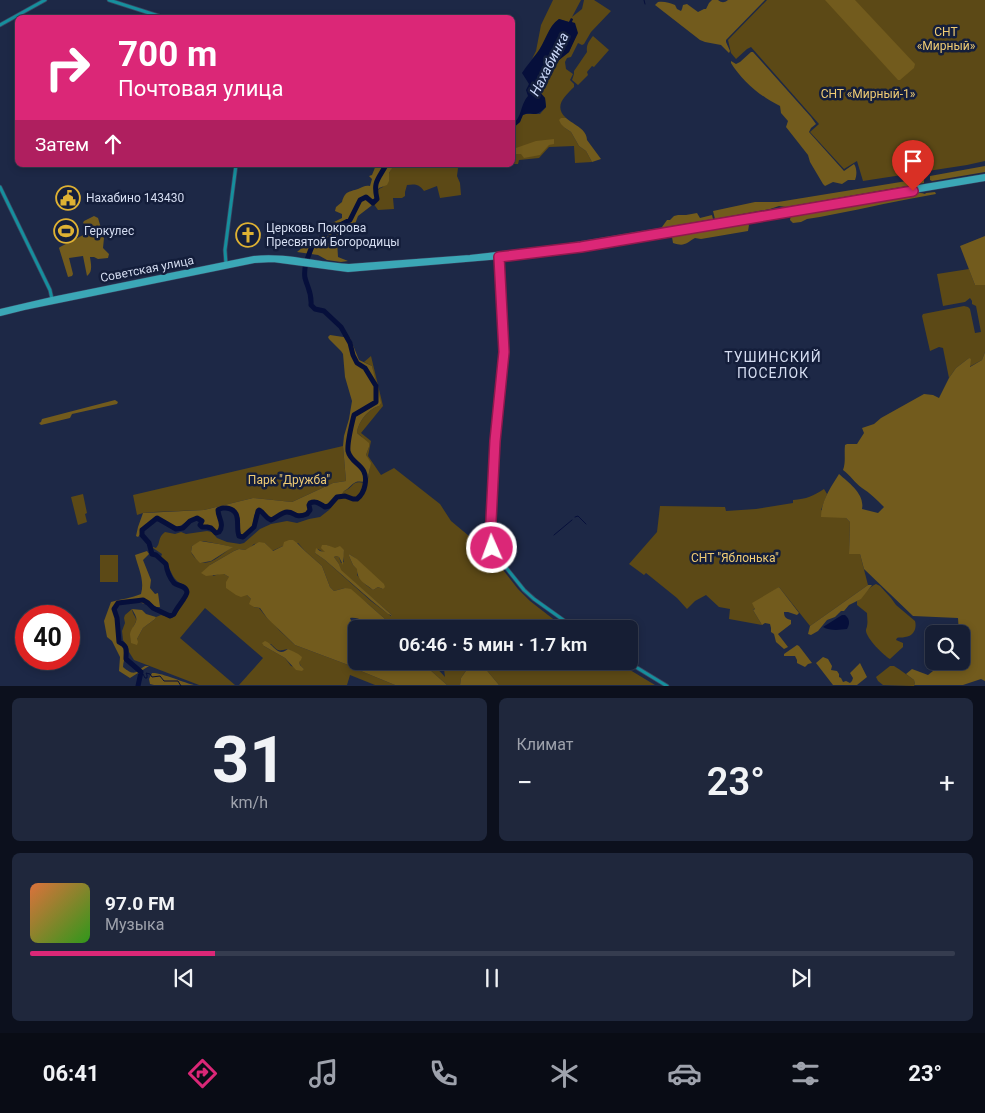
<!DOCTYPE html>
<html lang="ru">
<head>
<meta charset="utf-8">
<style>
  :root { --surface:#161e34; --page:#1f273c; --text:#f1f3f6; --muted:#9ea2ac; --line:#353c4f; --accent:#db2777 }
  body { margin:0; font-family:Roboto,sans-serif; background:var(--page); color:var(--text); height:100vh; display:flex; flex-direction:column; font-size:19px; white-space:nowrap }
  * { box-sizing:border-box; margin:0 }
  p { font-size:16px; color:var(--muted) }
  .icon { flex:none; width:28px; height:28px; fill:none; stroke:currentColor; stroke-width:2; stroke-linecap:round; stroke-linejoin:round }
  .map { position:relative; height:686px; overflow:hidden }
  .side { display:flex; flex-direction:column; gap:12px; padding:12px; background:#0c101d; flex:1 }
  .side>* { flex:none }
  .hud { position:absolute; left:15px; top:15px; width:500px; height:152px; border-radius:8px; box-shadow:0 2px 8px #0003,0 0 0 1px var(--line); background:#db2777; color:#fff; overflow:hidden }
  .controls { position:absolute; left:925px; top:625px; display:grid; gap:10px }
  .controls a { display:grid; place-items:center; width:45px; height:45px; border-radius:8px; background:var(--surface); box-shadow:0 2px 8px #0003,0 0 0 1px var(--line); font-size:25px }
  .speed { position:absolute; left:15px; top:605px; display:flex; gap:10px; font-size:25px; font-weight:700; text-align:center }
  .speed>* { display:grid; place-content:center; width:65px; height:65px; border-radius:50%; background:var(--surface); box-shadow:0 2px 8px #0003,0 0 0 1px var(--line); line-height:1 }
  .speed .limit { border:8px solid #d22; background:#fff; color:#111 }
  .pin { position:absolute; display:grid; place-items:center; width:42px; height:42px; color:#fff; margin:-51px -21px; border-radius:50% 50% 50% 0; rotate:-45deg; box-shadow:0 0 5px #0007 }
  .pin .icon { rotate:45deg }
  .me { position:absolute; width:55px; margin:-28px; rotate:358deg; stroke-linejoin:round; filter:drop-shadow(0 0 4px #0008) }
  .turn { display:flex; align-items:center; gap:18px; height:105px; padding:0 20px; font-size:22px }
  .turn .icon { width:65px; height:65px; stroke-width:2.5 }
  .turn b { display:block; font-size:35px; line-height:42px }
  .then { display:flex; align-items:center; height:48px; padding:0 20px; background:#0003; gap:10px; font-size:19px }
  .big { font-size:38px; font-weight:600; line-height:1.1 }
  .side .tile { flex:1; display:flex; flex-direction:column; justify-content:center; gap:8px; min-width:0; padding:0 18px; border-radius:8px; background:var(--page) }
  .side .dial { align-items:center; gap:0 }
  .dial b { font-size:65px; line-height:1 }
  .song { display:flex; align-items:center; gap:15px }
  .cover { width:60px; height:60px; border-radius:8px; background:linear-gradient(135deg,hsl(20 70% 55%),hsl(110 70% 35%)) }
  .played { height:5px; border-radius:2px; background:linear-gradient(90deg,var(--accent) 20%,var(--line) 20%) }
  .keys { display:flex; justify-content:space-around; direction:ltr }
  .heat { display:flex; justify-content:space-between; align-items:center; font-size:28px; direction:ltr }
  .side .tiles { flex:1; display:grid; gap:12px; grid-template-columns:1fr 1fr }
  .tile:last-child { grid-column:span 2 }
  .trip { position:absolute; left:348px; top:620px; width:290px; height:50px; border-radius:8px; background:var(--surface); box-shadow:0 2px 8px #0003,0 0 0 1px var(--line); font-weight:600; line-height:50px; text-align:center }
  .tabs { display:flex; height:80px; justify-content:space-around; align-items:center; background:#090c15; color:var(--muted) }
  .tabs .icon { width:35px; height:35px }
  .tabs .selected { color:var(--accent) }
  .tabs b { font-size:22px; color:var(--text) }
  .map>svg:first-child { display:block }
  .green { fill:#5c4916; fill-rule:evenodd }
  .forest { fill:#725b1d }
  .water { fill:#060f3b }
  .lines { fill:none; stroke-linecap:round; stroke-linejoin:round }
  .stream { stroke:#060f3b; stroke-width:1 }
  .river { stroke:#060f3b; stroke-width:5 }
  .secondary-casing { stroke:#3a4561; stroke-width:4.5 }
  .primary-casing { stroke:#3a4561; stroke-width:5 }
  .secondary { stroke:#168f9d; stroke-width:3 }
  .primary { stroke:#3ba7b6; stroke-width:4 }
  .route-casing { stroke:#8e194d; stroke-width:12 }
  .route { stroke:#db2777; stroke-width:9 }
  .labels { text-anchor:middle; dominant-baseline:central; stroke-width:5; stroke-linejoin:round; paint-order:stroke }
  .park-label { font-size:12px; fill:#f0cc74; stroke:#141e3b }
  .poi-label { font-size:12px; fill:#d5ddf1; stroke:#141e3b; text-anchor:start }
  .street-label { font-size:12px; fill:#d5ddf1; stroke:#141e3b }
  .water-label { font-size:14px; font-style:italic; fill:#cbd8f8; stroke:#141e3b }
  .neighbourhood-label { font-size:14px; letter-spacing:1px; fill:#d5ddf1; stroke:#141e3b }
</style>
</head>
<body>
<div class="map">
<svg width="985" height="686" viewBox="0 0 985 686">
  <rect width="100%" height="100%" fill="#1d2846"/>
  <path class="green" d="M553 0H581L572 17 582 9 584 0H594L611 11 591 32 584 44 582 45 578 43 571 57 567 58 565 62 566 69 573 74 570 80 574 84V87C565 96 553 106 566 118H561L565 128 571 132 579 146 586 151 592 162 575 163 574 146 549 147 539 158 519 160 518 164H513V128L520 122 522 115 526 114H540L546 107 545 98 538 90 543 87 550 74 559 60 569 52 574 40 575 37 571 22 573 19H571L569 22 559 19 551 28 547 37 538 52 532 59 536 51 541 25Z
    M767 0H985V161L967 165 863 181 857 161 844 169 810 132 819 124 751 47 747 49 736 59 731 53 728 40Z
    M593 36 609 50 594 67 592 66 587 72 588 75 578 85 572 80 574 74V71L587 52C586 45 589 41 593 36Z
    M394 165H469L458 168 457 176 460 183 461 195 440 198 437 186 424 191C419 184 415 184 407 185L405 192V196L402 198H393L394 209 378 210 373 203 377 199C376 193 377 189 383 187 387 179 389 171 394 165Z
    M969 269 975 285H985V352L982 360 969 367V358L956 368 949 378 943 348 939 347 930 351 922 316 923 314 964 306 968 307 970 309 975 333 981 332 976 306 972 304V301L970 298 965 302 943 306 937 274Z
    M371 356 383 406 361 433 371 441 368 456 381 475 394 468 440 504 451 521 475 541 487 539V544L492 556 518 589 530 601 566 629H391L395 626 391 619H385L368 604 345 588 334 591 330 587 322 566 305 551 298 543 283 546 272 551 265 543 254 544 250 548 245 550 239 549 234 551 210 565 213 576 219 574H224L229 577 251 599 254 607 259 608 267 618 272 622 280 631 295 645 351 666 358 661H369L356 669 395 685H400H375L350 675 347 685H348H239L263 658 205 608 180 638 235 685H199L134 660 129 652 128 647 123 640 122 631 125 623 124 618 125 615 132 609C133 618 140 617 133 627L137 639 143 628 155 619 156 617 161 615 172 618 175 616 188 595 185 585C182 584 179 583 177 581 170 575 170 564 161 557L162 554 153 548V547L156 548C161 543 157 538 165 532L175 534 181 532 186 534 207 531 212 532 217 538 227 542 240 544 244 543 260 529 271 524 287 521 297 523 309 519 320 517 329 510 344 491C354 488 351 480 364 483L368 479 370 467 366 455 369 447 361 436 357 433C358 422 368 409 379 406L372 366 364 362ZM203 541 219 544 232 547C218 557 203 574 191 552L192 546ZM327 545 332 548 344 550 343 556 344 562 341 563 339 557 336 556 334 557 339 564 340 570 392 615 391 616 371 601 325 560 315 553 316 551 318 549 323 552H326ZM349 554C363 562 373 577 383 589L378 587 373 590 366 585 357 575 358 569 353 565 349 556ZM271 644C279 652 278 651 288 649 299 655 296 662 304 669L291 666 285 658 264 646Z
    M343 446 346 481 333 483 292 502 253 498 204 510 154 512 143 513 137 515 133 495Z
    M824 489 827 494 821 510 846 518 850 522 849 554H860L868 585 810 626 779 587 753 610 762 625 729 619 730 609 719 607 706 595 695 601 687 609 677 598 646 573 644 575 629 564 657 532 660 506 725 507 726 511 756 509 793 503V500C807 499 813 496 824 489Z
    M83 494 87 513 85 514 87 522 78 525 71 497Z
    M100 555H118V582H100Z
    M876 584 880 586 891 598 896 605 915 621C917 628 914 636 905 637 902 638 899 637 897 638L896 640 903 643V647L890 659C884 656 865 637 866 630 866 629 867 627 867 626 868 622 867 617 867 613L857 605V601C864 596 868 587 876 584Z
    M420 661C430 661 439 670 445 677L444 669 439 666 433 661H439L450 670 448 663 443 661H615L655 685H499L484 667 468 668 461 678 460 685H447Z
    M890 666H894C901 670 907 675 914 680L915 684 914 686 883 685 878 681 876 677Z"/>
  <path class="forest" d="M712 0H718C722 3 724 3 728 0H765L726 40V42L730 51 729 53 721 45 705 42 700 40 655 5 658 2C664 1 670 3 675 5L677 9 681 11 682 9 683 5 687 4 698 12 704 9H706L709 3Z
    M825 0H855L915 64 914 68 900 80H898Z
    M751 52H753L811 117 816 124 811 128 809 132 844 171 854 164C857 168 857 175 855 180H848L842 184 833 182 825 186 823 184 810 162 808 155 786 127 788 121 781 113 780 106C775 103 770 101 766 98 753 90 739 76 731 63V61L736 64 740 62Z
    M561 118H566C574 125 587 129 587 140L601 159 592 162 586 151 579 146 571 132 565 128 561 124 559 120Z
    M554 139V144L549 145 540 155 524 158 521 154H513V149L536 141Z
    M376 165H394L389 173V181L387 185 379 188 377 191V199L371 206 358 216 355 224 353 228 338 237 337 241 338 257 348 261 341 262 327 260 318 255 297 252 314 238 322 236 326 237 329 236 328 227 330 224 342 218V214L335 211 336 207 342 202C345 191 349 192 358 189 363 187 365 185 370 186L372 179 369 176 372 175Z
    M985 166V172L932 181 930 180V176Z
    M919 179H924V183L786 207 779 206 770 209 715 219 713 211 755 202H778Z
    M935 192 936 194C927 196 918 197 909 199 875 205 841 214 807 219L801 222 793 223 790 220 791 215C795 215 800 216 803 215 811 213 803 213 811 212 818 211 827 211 835 209 843 207 850 204 858 205L860 204 909 196C914 193 921 192 925 194L926 193Z
    M697 213 700 218 712 215 713 219 668 227H662L667 220H670L674 216 678 215H686Z
    M94 216 98 218 104 238 103 248 109 254 108 258 98 259 94 257H90C91 264 93 272 87 276L83 256 69 258 73 274 72 276 68 277 59 248 60 247 87 233 88 226 83 223 84 221Z
    M743 224 749 225 748 231 701 239 695 238C686 243 685 247 673 243L672 237C681 233 691 235 699 231Z
    M985 236V285H975L960 246Z
    M330 335 350 338 359 360 372 366 381 403 379 406C368 409 358 422 357 433L369 443V447L366 455 371 463 367 482C363 482 359 481 356 482 351 484 349 489 344 491L342 494 335 497 331 502 325 505 317 500 310 501 308 506V510C299 521 295 510 285 511 279 512 276 519 270 517 266 517 263 512 260 510H257L254 516 253 527 243 535 240 534C239 519 244 516 228 507L217 510 216 513 221 521 220 531H216L209 525H202V519L200 517 190 519 179 527 173 526 158 518 152 520 138 537 136 536 138 527 143 513 204 510 253 498 292 502 333 483 346 481 343 446 344 436 349 419 352 401 345 377 343 354 341 351 329 339 328 337Z
    M985 352V681L981 679 963 685H914L915 684 914 680 906 674 912 669 928 675 933 671 934 666 942 661H961V634H959L958 618 913 616 864 569 860 554H849L850 522 846 518 821 517C821 501 831 487 839 474 849 483 865 494 862 509L878 513 884 507C877 500 870 493 862 488 855 483 850 475 843 470 846 462 844 454 845 445L847 444H857L864 433 862 428 874 424 881 418 924 394 933 395 939 398 949 378 956 368 969 358 971 359 970 367 982 360Z
    M115 400 118 402 117 404 72 414 70 418 41 425 39 423 41 422 42 419Z
    M289 540H293L297 543 305 551 322 566 330 587 334 591 345 588 351 589 385 619 397 620 395 626C390 629 390 629 385 626L379 629H370C365 621 359 617 350 618L352 623 358 629H356V637L354 639 356 641V661H358L351 666 295 645 267 618 260 608 254 607 249 604 251 599 247 595 241 597 236 595 226 588V582L229 577 224 574 206 576 201 573 210 565 234 551 239 549 245 550 259 542 265 543 273 551 283 546 284 542Z
    M200 541 219 544 233 547 211 561 200 563 196 559 191 552 192 546Z
    M322 545H327L335 548 340 546 344 550 343 565 339 557 336 556 334 557 339 564 341 570 393 616 388 614 372 601 325 560 315 553 316 548 320 551 325 552 321 548Z
    M147 551 149 554 143 560 151 580 150 588 155 594 158 593 160 607H156L148 601 145 604C135 601 124 600 115 607V617L118 625 117 641C120 644 124 647 125 651 126 656 123 662 123 667 135 677 135 672 145 666H149L130 678 119 671 120 657 112 641 107 637 104 621 111 602C121 599 132 598 141 594 145 580 138 568 135 555Z
    M349 554 357 559 384 584 385 587 383 589 378 587 373 590C365 583 357 581 357 569L353 565 349 556Z
    M868 585H872L861 599 849 605 844 611H841L835 617 827 620 818 631 811 635 808 634 810 626Z
    M779 587 799 613 797 615 788 612H784C784 617 786 619 791 620V624L778 634 788 647 784 649 776 642 774 634 771 632V628L770 624 765 623 762 625 753 610 755 609 752 603Z
    M132 609 142 610 146 614 156 617 155 619 143 628 137 639 138 642 137 645 131 643C131 640 130 636 130 634 131 627 138 623 136 617 135 614 133 611 132 609Z
    M265 641C271 643 276 652 281 652 284 652 286 650 288 649 294 652 298 653 302 657L301 660 299 662 300 665 304 669 302 671 296 670 285 658 264 646 262 643Z
    M797 645 799 646 812 663 808 664 805 667 797 663V660L795 656H784V654Z
    M823 657 828 659 832 666 831 670 837 671 839 674V677L841 678 843 682 846 681 850 683 852 681 853 678 850 673 860 663 867 677 857 685H833L816 663Z
    M369 661H380L392 671H398L388 661H420L447 685H395L356 669Z
    M468 662 480 664 484 667 499 685H460L461 678 468 668Z
    M152 673C160 672 185 683 194 685H154L150 684 149 679Z"/>
  <path class="water" d="M571 18 573 19 572 22 575 23 578 33 569 52 559 60 545 81 543 87 538 90 545 98 546 107C533 120 534 110 523 115L520 122 513 128V123C522 118 520 105 528 96L526 90 529 84 522 73C527 65 532 60 537 53 545 43 548 26 559 19L569 22Z
    M842 615H845C850 619 850 624 847 629 839 630 830 631 823 627Z"/>
  <g class="lines">
    <path class="stream" d="M644 0 645 4
      M575 517 578 516 586 524
      M554 535 572 520
      M141 674H143L145 678H147V675L146 673 150 674 152 677 160 676 164 681H178L181 686"/>
    <path class="river" d="M138 686 141 672 126 659C126 650 128 646 119 642L117 618 114 609 118 603 143 600 148 603 153 608 170 616 174 614C176 608 187 597 187 592 186 585 177 586 174 583 169 577 167 572 166 564L156 555 152 554 149 543 142 535V530L157 518 176 529 183 528 190 521 197 518 202 521 200 525 202 527H207L211 528 216 533 219 532C225 524 218 518 218 510 223 507 221 508 226 508 243 510 235 526 239 536L243 537 254 527 258 511 259 510C265 513 264 517 271 520 276 518 282 512 287 512 296 512 294 519 307 514L310 510 309 505 310 503C316 500 320 504 325 507L329 506 337 497 345 496 353 499H357C362 495 364 491 365 485 369 464 351 465 348 451 347 443 352 423 354 415L376 402V386L365 368 357 363 353 355 350 343 341 327 324 311 315 309 311 305C312 293 308 289 305 278 303 267 309 254 313 244L325 242 334 237V234L332 229 334 225 338 226 350 220 360 200 366 197 373 203 377 199C373 181 378 180 386 165"/>
    <g class="secondary-casing">
      <path id="secondary" d="M109 0 165 18
        M0 25 45 0
        M0 187 50 290 52 299
        M499 255 504 335V363L495 441 491 544 496 555 524 590 534 599 576 629
        M226 264 225 250 236 165
        M626 661 667 686"/>
    </g>
    <g class="primary-casing">
      <path id="primary" d="M0 311 52 299 254 258C286 254 317 265 349 266L470 257 566 246 985 176
        M0 314 24 308 254 261 273 260 348 270 514 256 581 247 649 236 985 179"/>
    </g>
    <use href="#secondary" class="secondary"/>
    <use href="#primary" class="primary"/>
  </g>
  <g class="lines">
    <g class="route-casing">
      <path id="route" d="M492 548 490 540 495 441 504 352 499 257 581 247 913 191"/>
    </g>
    <use href="#route" class="route"/>
  </g>
  <defs>
    <g id="civic-ring" transform="scale(1.25)"><circle r="9.5" fill="#141e3b" stroke="#deb133" stroke-width="1.5"/><path d="M-.6-6.5H3V-4.5H.6V-3L4-1V1h2V6H-6V1h2V-1L-.6-3ZM-1.2 2.5V6h2.4V2.5Z" fill="#deb133"/></g>
    <g id="stadium-ring" transform="scale(1.25)"><circle r="9.5" fill="#141e3b" stroke="#deb133" stroke-width="1.5"/><path d="M0-5a6.5 5 0 1 0 0 10a6.5 5 0 1 0 0-10ZM-3.5-1.8h7v3.6h-7Z" fill="#deb133"/></g>
    <g id="church-ring" transform="scale(1.25)"><circle r="9.5" fill="#141e3b" stroke="#deb133" stroke-width="1.5"/><path d="M-1.2-6h2.4v3.5h3.3v2.4h-3.3V6h-2.4V-.1h-3.3v-2.4h3.3Z" fill="#deb133"/></g>
  </defs>
  <g fill-rule="evenodd">
    <use href="#civic-ring" x="68" y="198"/>
    <use href="#stadium-ring" x="66" y="231"/>
    <use href="#church-ring" x="248" y="235"/>
  </g>
  <g class="labels">
    <g class="park-label">
      <text x="946" y="32">СНТ<tspan x="946" dy="14">«Мирный»</tspan></text>
      <text x="868" y="94">СНТ «Мирный-1»</text>
      <text x="289" y="480">Парк "Дружба"</text>
      <text x="735" y="558">СНТ "Яблонька"</text>
    </g>
    <g class="poi-label">
      <text x="86" y="198">Нахабино 143430</text>
      <text x="266" y="228">Церковь Покрова<tspan x="266" dy="14">Пресвятой Богородицы</tspan></text>
      <text x="84" y="231">Геркулес</text>
    </g>
    <g class="street-label">
      <text transform="translate(147 269) rotate(-11)">Советская улица</text>
    </g>
    <g class="water-label">
      <text transform="translate(549 64) rotate(-63)">Нахабинка</text>
    </g>
    <g class="neighbourhood-label">
      <text x="773" y="357">ТУШИНСКИЙ<tspan x="773" dy="16">ПОСЕЛОК</tspan></text>
    </g>
  </g>
</svg>
<div class="controls">
<a><svg class="icon" aria-label="search" viewBox="0 0 24 24"><circle cx="10" cy="10" r="6"/><path d="M15 15l6 6"/></svg></a>
</div>
<div class="speed"><div class="limit">40</div></div>
<div class="pin" style="left:913px;top:191px;background:#d93025"><svg class="icon" aria-label="arrive" viewBox="0 0 24 24"><path d="M6 21V4h12l-3 4 3 4H6"/></svg></div>
<svg class="me" style="left:492px;top:548px" viewBox="-20 -20 40 40"><circle r="17" fill="#db2777" stroke="#fff" stroke-width="3"/><path d="M0-11L8 9 0 5-8 9z" fill="#fff"/></svg>
<div class="trip">06:46 · 5 мин · 1.7 km</div>
<div class="hud">
<div class="turn"><svg class="icon" aria-label="right" viewBox="0 0 24 24"><path d="M7 20v-9h11M14 6l5 5-5 5"/></svg><div><b>700 m</b>Почтовая улица</div></div>
<div class="then">Затем<svg class="icon" aria-label="ahead" viewBox="0 0 24 24"><path d="M12 20V5M6 11l6-6 6 6"/></svg></div>
</div>
</div>
<section class="side">
<div class="tiles">
<div class="tile dial"><b>31</b><p>km/h</p></div>
<div class="tile"><p>Климат</p>
<div class="heat"><a>−</a><b class="big">23°</b><a>+</a></div>
</div>
<div class="tile">
<div class="song"><i class="cover"></i><div><b>97.0 FM</b><p>Музыка</p></div></div>
<div class="played"></div>
<div class="keys"><svg class="icon" aria-label="previous" viewBox="0 0 24 24"><path d="M18 5L8 12l10 7zM5 5v14"/></svg><svg class="icon" aria-label="pause" viewBox="0 0 24 24"><path d="M8 5v14M16 5v14"/></svg><svg class="icon" aria-label="next" viewBox="0 0 24 24"><path d="M6 5l10 7-10 7zM19 5v14"/></svg></div>
</div>
</div>
</section>
<nav class="tabs">
<b>06:41</b>
<svg class="icon selected" aria-label="directions" viewBox="0 0 24 24"><path d="M12 3l9 9-9 9-9-9zM9 14v-3h6M13 9l2 2-2 2"/></svg>
<svg class="icon" aria-label="music" viewBox="0 0 24 24"><path d="M9 18V5l10-2v13"/><circle cx="6" cy="18" r="3"/><circle cx="16" cy="16" r="3"/></svg>
<svg class="icon" aria-label="phone" viewBox="0 0 24 24"><path d="M5 4h4l2 5-3 2q2 4 5 5l2-3 5 2v4C11 20 4 13 5 4z"/></svg>
<svg class="icon" aria-label="climate" viewBox="0 0 24 24"><path d="M12 3v18M4 7l16 10M4 17L20 7"/></svg>
<svg class="icon" aria-label="car" viewBox="0 0 24 24"><path d="M5 17H2v-5l4-1 3-4h7l3 4 3 1v5h-3M9 17h6M6 11h13"/><circle cx="7" cy="17" r="2"/><circle cx="17" cy="17" r="2"/></svg>
<svg class="icon" aria-label="filters" viewBox="0 0 24 24"><path d="M4 7h16M4 17h16"/><circle cx="9" cy="7" r="2"/><circle cx="15" cy="17" r="2"/></svg>
<b>23°</b>
</nav>
</body>
</html>
